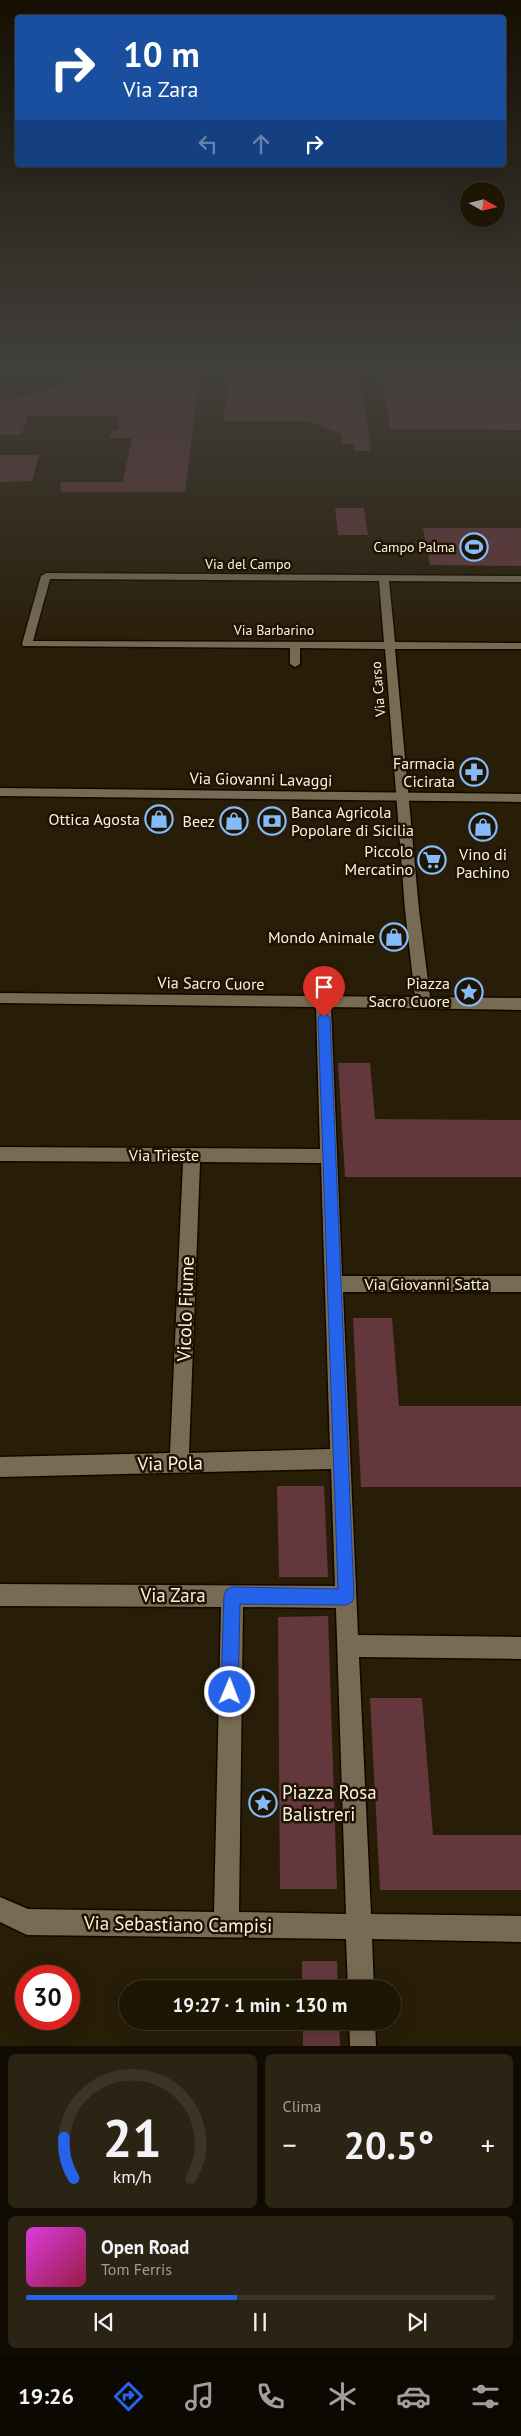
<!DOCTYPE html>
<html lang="it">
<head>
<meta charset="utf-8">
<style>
  :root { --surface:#1e1605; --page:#2b2313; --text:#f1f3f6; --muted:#a19f9a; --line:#3c3527; --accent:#2563eb }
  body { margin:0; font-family:"PT Sans",sans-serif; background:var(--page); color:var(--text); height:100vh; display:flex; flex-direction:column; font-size:19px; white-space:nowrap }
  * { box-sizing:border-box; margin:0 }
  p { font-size:16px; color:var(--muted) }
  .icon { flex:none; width:28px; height:28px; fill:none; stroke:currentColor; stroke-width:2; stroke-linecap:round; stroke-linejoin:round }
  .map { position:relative; height:2046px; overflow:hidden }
  .side { display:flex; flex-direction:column; gap:8px; padding:8px; background:#100c03; flex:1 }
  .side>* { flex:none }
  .top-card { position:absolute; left:15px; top:15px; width:491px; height:152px; border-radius:5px; box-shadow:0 5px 20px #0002,0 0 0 1px var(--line); background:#1a4fa0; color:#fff; overflow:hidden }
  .needle { width:32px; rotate:98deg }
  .fabs { position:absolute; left:460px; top:182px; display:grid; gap:10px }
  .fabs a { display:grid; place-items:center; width:45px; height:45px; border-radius:50%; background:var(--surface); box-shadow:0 5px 20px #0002,0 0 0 1px var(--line); font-size:25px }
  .speed { position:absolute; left:15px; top:1965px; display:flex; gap:10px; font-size:25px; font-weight:700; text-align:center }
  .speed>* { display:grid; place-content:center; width:65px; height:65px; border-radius:50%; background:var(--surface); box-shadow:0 5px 20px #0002,0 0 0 1px var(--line); line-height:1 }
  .speed .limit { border:8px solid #d22; background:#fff; color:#111 }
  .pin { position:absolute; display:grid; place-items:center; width:42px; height:42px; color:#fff; margin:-51px -21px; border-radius:50% 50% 50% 0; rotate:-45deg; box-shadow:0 0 5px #0007 }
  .pin .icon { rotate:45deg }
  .me { position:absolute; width:55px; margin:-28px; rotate:1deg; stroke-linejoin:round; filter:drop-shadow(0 0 4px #0008) }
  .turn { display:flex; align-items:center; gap:18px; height:105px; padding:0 25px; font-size:22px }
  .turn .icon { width:65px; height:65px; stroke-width:2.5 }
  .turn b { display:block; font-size:35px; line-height:42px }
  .lanes { display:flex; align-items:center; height:48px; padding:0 25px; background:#0003; justify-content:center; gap:25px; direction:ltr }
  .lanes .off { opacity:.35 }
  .big { font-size:38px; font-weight:700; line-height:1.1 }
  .side .card { flex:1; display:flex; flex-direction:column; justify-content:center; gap:8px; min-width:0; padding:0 18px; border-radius:8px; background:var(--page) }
  .side .dial { align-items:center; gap:0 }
  .dial svg { height:130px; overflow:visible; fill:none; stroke:var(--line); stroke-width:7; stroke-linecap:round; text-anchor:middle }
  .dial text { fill:var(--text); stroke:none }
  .song { display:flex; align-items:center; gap:15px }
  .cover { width:60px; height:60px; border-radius:8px; background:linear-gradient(135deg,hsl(300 70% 55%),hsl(340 70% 35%)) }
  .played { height:5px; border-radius:2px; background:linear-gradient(90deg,var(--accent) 45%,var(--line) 45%) }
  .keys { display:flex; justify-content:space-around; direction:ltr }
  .heat { display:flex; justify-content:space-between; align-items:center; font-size:28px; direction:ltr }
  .side .tiles { flex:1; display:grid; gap:8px; grid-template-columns:1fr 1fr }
  .card:last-child { grid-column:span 2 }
  .trip { position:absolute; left:119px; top:1980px; width:282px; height:50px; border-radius:25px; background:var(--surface); box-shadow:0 5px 20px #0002,0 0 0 1px var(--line); font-weight:700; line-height:50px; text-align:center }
  .menu { display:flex; height:80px; justify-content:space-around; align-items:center; background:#0c0902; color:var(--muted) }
  .menu .icon { width:35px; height:35px }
  .menu .active { color:var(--accent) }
  .menu b { font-size:22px; color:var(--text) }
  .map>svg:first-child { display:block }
  .green { fill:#64373d }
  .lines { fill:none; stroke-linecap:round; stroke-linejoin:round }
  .street-casing { stroke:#110700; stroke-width:3 }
  .secondary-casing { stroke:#110700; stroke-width:3 }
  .street { fill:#786b53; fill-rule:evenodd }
  .secondary { fill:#786b53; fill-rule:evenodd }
  .route { fill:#2563eb; stroke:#184099 }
  .labels { text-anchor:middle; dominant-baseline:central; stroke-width:5; stroke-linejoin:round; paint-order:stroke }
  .far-poi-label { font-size:14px; fill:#faf2e5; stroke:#1f1401; text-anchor:end }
  .far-street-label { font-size:14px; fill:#faf2e5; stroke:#1f1401 }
  .poi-label { font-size:16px; fill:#faf2e5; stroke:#1f1401; text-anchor:end }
  .street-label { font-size:16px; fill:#faf2e5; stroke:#1f1401 }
  .near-street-label { font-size:19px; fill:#faf2e5; stroke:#1f1401 }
  .near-poi-label { font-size:19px; fill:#faf2e5; stroke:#1f1401; text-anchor:start }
</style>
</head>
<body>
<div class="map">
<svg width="521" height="2046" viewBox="0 0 521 2046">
  <rect width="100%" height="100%" fill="#281d07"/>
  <path class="green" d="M285 370H359L371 451H355L354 444H343L340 433 308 421H224L227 373Z
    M381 370H494L521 381V430L390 429Z
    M107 372 152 375 200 374 185 492H63L60 489 61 482H123L132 438H109L111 430H118L120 416H28L21 435H0V402Z
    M0 455H39L32 481 0 482Z
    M335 508H364L368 535H338Z
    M423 528H521V566L430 565Z
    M338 1063H370L375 1119 521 1120V1177H345Z
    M353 1318H392L399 1406H521V1487H361Z
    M277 1486H324L328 1577H279Z
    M328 1616 337 1889H280L278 1617Z
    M370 1698H422L433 1835H521V1890H380Z
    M302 1961H337L338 1989H302Z
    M303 2021H339L340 2046H303Z"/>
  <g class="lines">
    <g class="street-casing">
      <path id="street" d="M502 370H514L521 373V378Z
        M46 573 521 576V582L389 581 395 642 521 643V649H395L419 910 430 997 521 998V1010L331 1007 342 1276H521V1292H343L358 1635 521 1637V1659L359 1657 371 1914 521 1916V1942L372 1939 374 1989H348L346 1939 27 1935 0 1922V1897L28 1909 214 1912 221 1607 0 1606V1584L335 1586 331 1469 0 1477V1457L170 1453 183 1162 0 1161V1147L320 1149 316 1007 0 1003V993L415 997 405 910 385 649 300 648V664L295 667 290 664V648L23 646 22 644 41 576ZM50 579 379 581 384 642 33 641ZM200 1162 321 1163 330 1449 189 1453ZM243 1607 336 1608 346 1914 239 1912Z
        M349 2021H375L376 2046H350Z"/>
    </g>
    <g class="secondary-casing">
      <path id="secondary" d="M0 788 521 794V802L0 796Z"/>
    </g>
    <use href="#street" class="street"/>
    <use href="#secondary" class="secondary"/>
  </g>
  <linearGradient id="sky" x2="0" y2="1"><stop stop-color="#161004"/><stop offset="0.56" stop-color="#42403c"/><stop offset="1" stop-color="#42403c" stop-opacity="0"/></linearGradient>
  <rect width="521" height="657" fill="url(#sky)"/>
  <path class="route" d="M324 1013 330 1017 354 1597 352 1602 346 1605 240 1604 238 1692 236 1698 230 1701 224 1698 221 1692 224 1596 226 1590 232 1587 338 1589 318 1017Z"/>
  <defs>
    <g id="stadium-ring" transform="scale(1.4375)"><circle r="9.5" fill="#1f1401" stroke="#84bcfb" stroke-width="1.5"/><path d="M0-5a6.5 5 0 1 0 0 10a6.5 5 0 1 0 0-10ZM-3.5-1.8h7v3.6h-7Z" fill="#84bcfb"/></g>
    <g id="pharmacy-ring" transform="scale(1.4375)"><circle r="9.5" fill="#1f1401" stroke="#84bcfb" stroke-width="1.5"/><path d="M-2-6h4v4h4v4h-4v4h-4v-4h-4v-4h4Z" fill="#84bcfb"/></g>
    <g id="shop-ring" transform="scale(1.4375)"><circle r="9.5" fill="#1f1401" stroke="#84bcfb" stroke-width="1.5"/><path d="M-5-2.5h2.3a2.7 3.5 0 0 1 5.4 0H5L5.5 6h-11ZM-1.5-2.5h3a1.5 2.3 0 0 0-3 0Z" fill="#84bcfb"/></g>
    <g id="bank-ring" transform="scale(1.4375)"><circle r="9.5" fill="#1f1401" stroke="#84bcfb" stroke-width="1.5"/><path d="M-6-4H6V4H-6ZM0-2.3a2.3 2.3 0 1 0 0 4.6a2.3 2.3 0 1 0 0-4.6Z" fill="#84bcfb"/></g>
    <g id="supermarket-ring" transform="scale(1.4375)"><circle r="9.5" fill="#1f1401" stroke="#84bcfb" stroke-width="1.5"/><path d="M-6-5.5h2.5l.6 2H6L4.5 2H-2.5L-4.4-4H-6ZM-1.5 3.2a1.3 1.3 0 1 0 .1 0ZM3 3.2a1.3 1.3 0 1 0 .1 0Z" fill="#84bcfb"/></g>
    <g id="sight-ring" transform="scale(1.4375)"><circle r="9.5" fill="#1f1401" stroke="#84bcfb" stroke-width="1.5"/><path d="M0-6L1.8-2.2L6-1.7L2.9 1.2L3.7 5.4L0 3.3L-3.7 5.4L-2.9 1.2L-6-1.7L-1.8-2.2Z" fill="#84bcfb"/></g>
  </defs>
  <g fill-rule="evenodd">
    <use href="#stadium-ring" x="474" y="547"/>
    <use href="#pharmacy-ring" x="474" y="772"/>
    <use href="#shop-ring" x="159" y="819"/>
    <use href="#shop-ring" x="234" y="821"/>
    <use href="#bank-ring" x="272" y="821"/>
    <use href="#shop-ring" x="483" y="827"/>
    <use href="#supermarket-ring" x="432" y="860"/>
    <use href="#shop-ring" x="394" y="937"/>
    <use href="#sight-ring" x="469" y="992"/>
    <use href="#sight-ring" x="263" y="1803"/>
  </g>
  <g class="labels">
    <g class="far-poi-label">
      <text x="455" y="547">Campo Palma</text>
    </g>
    <g class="far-street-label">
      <text x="248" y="564">Via del Campo</text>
      <text x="274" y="630">Via Barbarino</text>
      <text transform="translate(378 689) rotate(-95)">Via Carso</text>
    </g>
    <g class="poi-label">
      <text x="455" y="763">Farmacia<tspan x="455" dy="18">Cicirata</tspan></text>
      <text x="291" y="812" text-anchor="start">Banca Agricola<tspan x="291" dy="18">Popolare di Sicilia</tspan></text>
      <text x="140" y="819">Ottica Agosta</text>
      <text x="215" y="821">Beez</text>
      <text x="413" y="851">Piccolo<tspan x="413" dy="18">Mercatino</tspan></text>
      <text x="483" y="854" text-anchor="middle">Vino di<tspan x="483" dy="18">Pachino</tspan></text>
      <text x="375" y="937">Mondo Animale</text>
      <text x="450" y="983">Piazza<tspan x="450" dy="18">Sacro Cuore</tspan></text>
    </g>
    <g class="street-label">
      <text transform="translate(261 779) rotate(1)">Via Giovanni Lavaggi</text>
      <text transform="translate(211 983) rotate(1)">Via Sacro Cuore</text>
      <text x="164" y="1155">Via Trieste</text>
      <text x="427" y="1284">Via Giovanni Satta</text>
    </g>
    <g class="near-street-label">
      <text transform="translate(185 1309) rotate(-88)">Vicolo Fiume</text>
      <text transform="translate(170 1463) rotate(-1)">Via Pola</text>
      <text x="173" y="1595">Via Zara</text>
      <text transform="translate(178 1924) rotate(1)">Via Sebastiano Campisi</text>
    </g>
    <g class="near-poi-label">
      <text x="282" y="1792">Piazza Rosa<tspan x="282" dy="22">Balistreri</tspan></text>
    </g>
  </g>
</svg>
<div class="fabs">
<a><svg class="needle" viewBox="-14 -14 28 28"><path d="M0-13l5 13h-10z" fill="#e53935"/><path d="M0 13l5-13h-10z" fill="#a19f9a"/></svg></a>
</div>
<div class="speed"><div class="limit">30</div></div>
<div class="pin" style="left:324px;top:1017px;background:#d93025"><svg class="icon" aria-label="arrive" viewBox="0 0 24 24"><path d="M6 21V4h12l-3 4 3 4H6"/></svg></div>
<svg class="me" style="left:230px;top:1692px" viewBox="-20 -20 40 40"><circle r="17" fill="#2563eb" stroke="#fff" stroke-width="3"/><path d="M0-11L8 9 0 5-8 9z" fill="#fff"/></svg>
<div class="trip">19:27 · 1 min · 130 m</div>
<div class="top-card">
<div class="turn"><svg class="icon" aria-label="right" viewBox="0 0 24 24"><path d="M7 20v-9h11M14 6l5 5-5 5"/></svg><div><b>10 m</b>Via Zara</div></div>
<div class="lanes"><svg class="icon off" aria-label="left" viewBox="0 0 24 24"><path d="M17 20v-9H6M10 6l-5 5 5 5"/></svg><svg class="icon off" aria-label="ahead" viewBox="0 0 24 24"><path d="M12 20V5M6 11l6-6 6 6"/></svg><svg class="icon" aria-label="right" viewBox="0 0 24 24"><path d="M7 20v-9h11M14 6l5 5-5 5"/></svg></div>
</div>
</div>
<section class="side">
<div class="tiles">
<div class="card dial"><svg viewBox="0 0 100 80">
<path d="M14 69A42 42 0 1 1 86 69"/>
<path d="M14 69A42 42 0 0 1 8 44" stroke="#2563eb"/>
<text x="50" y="56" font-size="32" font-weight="700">21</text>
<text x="50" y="72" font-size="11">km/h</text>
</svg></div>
<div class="card"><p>Clima</p>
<div class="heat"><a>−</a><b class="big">20.5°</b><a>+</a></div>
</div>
<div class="card">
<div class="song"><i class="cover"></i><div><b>Open Road</b><p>Tom Ferris</p></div></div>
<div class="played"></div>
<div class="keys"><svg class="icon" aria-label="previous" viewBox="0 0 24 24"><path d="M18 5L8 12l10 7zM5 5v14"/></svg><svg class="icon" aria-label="pause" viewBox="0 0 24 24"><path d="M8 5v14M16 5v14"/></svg><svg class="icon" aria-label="next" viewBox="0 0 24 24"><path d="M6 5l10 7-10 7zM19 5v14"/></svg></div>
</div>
</div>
</section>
<nav class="menu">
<b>19:26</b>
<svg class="icon active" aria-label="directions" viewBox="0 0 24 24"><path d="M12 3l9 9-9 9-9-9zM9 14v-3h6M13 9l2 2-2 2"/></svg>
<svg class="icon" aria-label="music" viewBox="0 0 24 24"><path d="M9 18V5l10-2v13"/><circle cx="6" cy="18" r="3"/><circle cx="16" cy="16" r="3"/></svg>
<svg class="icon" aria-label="phone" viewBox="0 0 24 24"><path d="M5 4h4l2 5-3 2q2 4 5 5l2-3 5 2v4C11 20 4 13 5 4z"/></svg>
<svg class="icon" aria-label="climate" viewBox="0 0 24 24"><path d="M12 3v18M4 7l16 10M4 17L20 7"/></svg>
<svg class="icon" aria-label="car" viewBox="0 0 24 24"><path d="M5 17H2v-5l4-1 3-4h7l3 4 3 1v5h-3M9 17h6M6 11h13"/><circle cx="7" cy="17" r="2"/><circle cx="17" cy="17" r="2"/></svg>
<svg class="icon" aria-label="filters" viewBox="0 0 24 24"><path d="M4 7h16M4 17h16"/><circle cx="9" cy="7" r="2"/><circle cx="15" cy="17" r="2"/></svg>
</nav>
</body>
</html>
